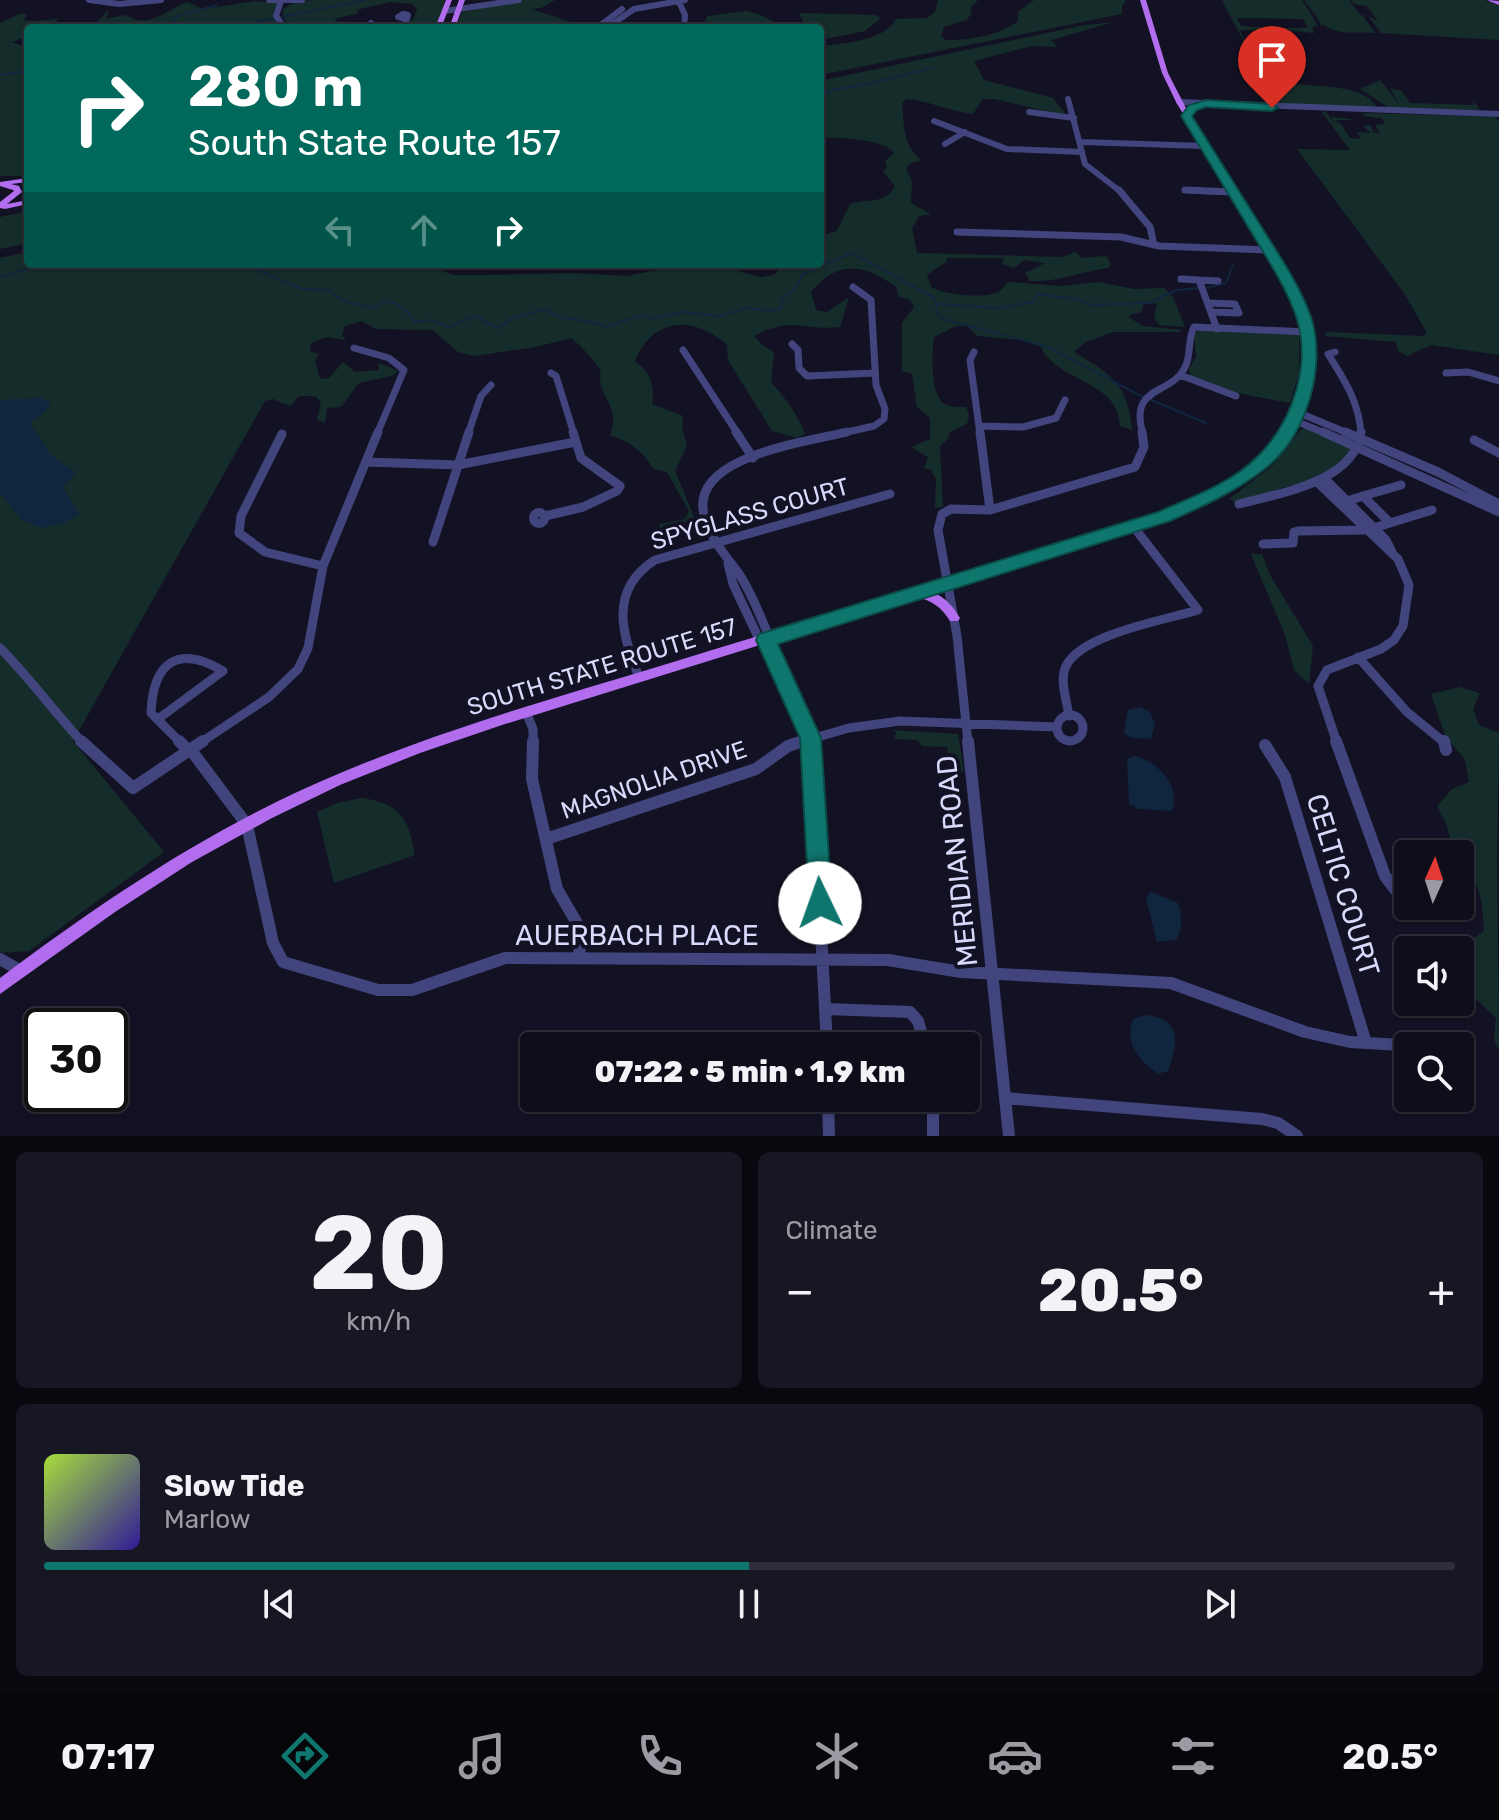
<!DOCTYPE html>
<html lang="en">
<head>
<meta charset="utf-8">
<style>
  :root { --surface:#0e0e1b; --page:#171724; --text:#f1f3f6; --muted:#9b9ca3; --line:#2e2e3a; --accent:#0f766e }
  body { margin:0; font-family:Rubik,sans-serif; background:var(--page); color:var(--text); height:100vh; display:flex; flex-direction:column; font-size:30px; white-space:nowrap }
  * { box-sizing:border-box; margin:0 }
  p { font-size:26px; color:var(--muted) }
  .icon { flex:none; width:44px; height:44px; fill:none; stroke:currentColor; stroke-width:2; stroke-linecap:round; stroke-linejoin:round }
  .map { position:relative; height:1136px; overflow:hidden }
  .details { display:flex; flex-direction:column; gap:16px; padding:16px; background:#08080f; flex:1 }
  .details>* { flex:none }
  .top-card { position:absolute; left:24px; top:24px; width:800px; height:244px; border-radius:8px; box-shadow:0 2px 6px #0004,0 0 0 2px var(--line); background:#00695c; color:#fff; overflow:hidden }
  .needle { width:52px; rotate:3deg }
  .controls { position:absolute; left:1394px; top:840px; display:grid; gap:16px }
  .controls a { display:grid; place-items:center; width:80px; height:80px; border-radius:8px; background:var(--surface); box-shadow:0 2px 6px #0004,0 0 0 2px var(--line); font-size:40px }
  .speed { position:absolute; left:24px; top:1008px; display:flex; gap:16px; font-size:40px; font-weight:700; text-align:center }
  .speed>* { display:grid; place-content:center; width:104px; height:104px; border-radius:50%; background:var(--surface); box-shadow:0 2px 6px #0004,0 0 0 2px var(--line); line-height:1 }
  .speed .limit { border:4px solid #111; border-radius:12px; background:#fff; color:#111 }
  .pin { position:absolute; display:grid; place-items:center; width:68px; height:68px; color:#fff; margin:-82px -34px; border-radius:50% 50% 50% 0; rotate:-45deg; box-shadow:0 0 8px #0007 }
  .pin .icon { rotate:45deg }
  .me { position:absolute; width:88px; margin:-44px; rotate:357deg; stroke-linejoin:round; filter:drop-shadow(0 0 6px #0008) }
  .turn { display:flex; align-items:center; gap:28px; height:168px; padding:0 32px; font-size:36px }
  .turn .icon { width:104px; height:104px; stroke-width:2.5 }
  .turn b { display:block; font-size:56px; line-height:68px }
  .lanes { display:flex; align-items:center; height:76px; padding:0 32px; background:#0003; justify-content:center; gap:40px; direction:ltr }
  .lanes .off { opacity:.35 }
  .big { font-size:60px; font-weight:800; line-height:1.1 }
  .details .tile { flex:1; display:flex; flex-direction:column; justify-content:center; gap:12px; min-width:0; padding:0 28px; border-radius:12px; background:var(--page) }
  .details .dial { align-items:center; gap:0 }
  .dial b { font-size:104px; line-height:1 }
  .song { display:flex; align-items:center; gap:24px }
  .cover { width:96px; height:96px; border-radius:12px; background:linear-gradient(135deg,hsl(80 70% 55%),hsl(250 70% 35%)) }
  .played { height:8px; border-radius:4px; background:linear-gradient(90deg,var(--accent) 50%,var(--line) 50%) }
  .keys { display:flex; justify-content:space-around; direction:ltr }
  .heat { display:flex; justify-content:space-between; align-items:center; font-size:44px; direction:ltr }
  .details .tiles { flex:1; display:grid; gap:16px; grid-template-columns:1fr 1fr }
  .tile:last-child { grid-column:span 2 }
  .trip { position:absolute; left:520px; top:1032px; width:460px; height:80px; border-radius:8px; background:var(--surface); box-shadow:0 2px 6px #0004,0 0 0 2px var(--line); font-weight:800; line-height:80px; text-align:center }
  .dock { display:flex; height:128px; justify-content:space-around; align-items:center; background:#06060b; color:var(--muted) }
  .dock .icon { width:56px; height:56px }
  .dock .current { color:var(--accent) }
  .dock b { font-size:36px; color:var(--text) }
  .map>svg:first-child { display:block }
  .green { fill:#152d2a }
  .water { fill:#10253e }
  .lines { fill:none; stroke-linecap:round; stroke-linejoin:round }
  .stream { stroke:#10253e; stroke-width:2 }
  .minor-far3 { stroke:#42457d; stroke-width:6 }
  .minor-far2 { stroke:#42457d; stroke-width:7 }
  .minor-far1 { stroke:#42457d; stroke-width:9 }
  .minor { stroke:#42457d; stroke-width:12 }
  .major { fill:#b26dee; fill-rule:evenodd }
  .route { fill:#0f766e; stroke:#0a4d48; stroke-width:2 }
  .labels { text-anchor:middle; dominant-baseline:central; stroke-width:8; stroke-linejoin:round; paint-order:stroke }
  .street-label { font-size:24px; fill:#dad9fb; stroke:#131224 }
  .near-street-label { font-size:28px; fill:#dad9fb; stroke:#131224 }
</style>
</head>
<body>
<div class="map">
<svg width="1499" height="1136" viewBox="0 0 1499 1136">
  <rect width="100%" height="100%" fill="#131224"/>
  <path class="green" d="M315 0H445L444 4H447L438 28H401L414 18 417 9 412 4 391 2 360 9 356 10 359 13 334 19 343 25 363 22 369 28 289 26 283 17V9L295 2Z
    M523 0H555L541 8 531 9 589 28H455L462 12Z
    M938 0H978L970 8 972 14 966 20 944 27 941 35 945 40C966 41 1002 35 1018 21V12L1034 0H1125V3L1122 5V14L820 75V46C842 44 885 41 896 19L927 18 935 12Z
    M1222 0H1302L1318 26 1312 27 1314 33 1265 28H1308L1303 19 1237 18 1241 26 1260 27 1264 30H1240C1246 43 1253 66 1265 74 1293 94 1358 76 1377 107L1277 105Z
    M1304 0H1349L1360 15 1366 16 1363 17 1376 33C1345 32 1327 37 1310 9L1321 25H1323Z
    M1351 0H1485L1499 5V40L1381 33 1368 16 1378 21 1367 6 1354 4Z
    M255 1 277 3V16L285 28H92L109 9 106 19 126 15C147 30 167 10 187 2L203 9Z
    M746 11C763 14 775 24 792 28H703L707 16Z
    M22 13 27 15 24 20C37 22 50 20 60 18L47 28H28V36L12 42 28 48V176H0V23Z
    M799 13 874 15 881 18 865 31 820 40V28H806Z
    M1114 22 1051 40 1058 47 1032 46 974 61 984 80 1053 98 1064 112 1062 115 995 99H983L973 114C949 111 930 101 906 99L902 103C904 126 903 145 921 160L909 164 906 169 912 181 911 203 931 214 919 216 912 228 917 253 1062 257 1075 252 1082 258 1106 256 1111 264 1108 268C1078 272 1061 282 1030 281L1025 273 1045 263 1025 260 1014 268 1002 264 1004 258H947L946 262 927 275 931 287C944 295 984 299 998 292 1002 290 1005 285 1008 282L1061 286 1099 282 1134 289 1164 288 1173 297 1185 327 1159 325 1154 317 1157 303 1144 304 1141 312 1128 316 1142 326 1182 330 1180 332H1113L1086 342 1074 352C1112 375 1128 384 1132 430L1120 426C1119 380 1058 383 1041 347L1021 340 977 336 968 326H956L934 337C932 353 930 387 941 401 947 408 957 407 966 407L969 415 967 424 950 432 948 439 940 446 943 507 935 508 936 479 931 470 924 468 928 457 911 447 930 439V418L917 407 912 374 902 371V323L914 307 909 299 899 297 896 287C865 264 838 259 811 292L816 310 827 312 849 297 840 327C803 331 793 315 754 336L762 345 774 352 771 382C786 399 797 413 805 434L797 438 772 431 728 360 727 345C694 315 653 317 635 361 650 372 655 385 652 404L683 416 682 428 687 445 675 471 695 519 657 532 660 524 685 519 689 511 667 472 653 469C645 453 628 439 610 436 617 416 611 407 602 389 598 382 602 377 600 370 598 363 577 342 571 338L536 347 474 356 458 352 433 330 376 329 362 321 345 326 342 335 346 340 327 337 311 343 310 351 319 354 315 361 320 379 329 378 343 362 355 372 379 370 378 363 399 371 391 376 359 383 341 407 327 408 325 423 317 420 321 402 315 396H299L290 406 273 399 265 401 73 741 164 852 29 951 0 953V258L28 252V264H422L454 275H490L572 273 627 276 651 271 690 268 734 270 761 277 774 275 781 267 779 264H820V236L837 231 850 204C868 198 886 205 895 186L883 171 887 167 885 161 894 153C885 139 836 137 820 138V81L1080 26Z
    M1380 80 1402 108 1390 89 1401 90 1410 103 1474 105 1471 98 1480 110 1390 108 1360 89Z
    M1321 111 1327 113 1335 126 1331 117 1351 119 1354 124 1351 120H1334L1341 124 1350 138 1361 139 1357 132 1371 133 1363 126 1371 125 1373 132 1380 134 1375 125 1385 124 1382 118 1364 116 1363 113 1495 117 1499 121V355L1431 345 1407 356 1398 351 1396 342 1325 336 1326 332 1422 336 1427 333 1404 293 1297 149 1350 150Z
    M28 211V243L0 249V217Z
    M1209 331 1299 335V373L1290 403 1232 392 1191 377 1189 369 1196 357 1194 334 1198 331Z
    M1310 428 1353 447 1338 466 1310 480 1235 502 1229 499 1272 466 1301 429Z
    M1251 554H1262L1270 575 1313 646 1309 684 1294 670 1285 635Z
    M1460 687 1480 693 1473 709 1479 725 1499 733 1497 857 1499 1050 1494 1040 1496 1018 1460 984V973L1474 958 1468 942 1484 931C1483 903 1480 881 1460 860V854L1454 853 1446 823 1437 806 1452 789 1469 782 1465 760 1445 735 1431 694Z
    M890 730 958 734 964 772H951L947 747 922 746 917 740 894 739 896 732Z
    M361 798C399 803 409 818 415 855L334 883 317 812 338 803Z"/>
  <path class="water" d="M41 398 51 402 45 412 30 423 50 454 76 473 63 487 79 515 64 523 42 528 23 521 0 494V400Z
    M1140 707 1150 712 1155 724 1151 739 1131 738 1124 733 1128 710Z
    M1134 756C1157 760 1182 787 1172 811L1138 809 1129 804 1127 759Z
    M1151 892 1178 903C1182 916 1183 928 1176 940L1157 942 1146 898Z
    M1144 1015C1183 1018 1178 1044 1168 1071L1158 1074C1139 1060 1124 1044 1133 1019Z"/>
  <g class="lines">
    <path class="stream" d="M280 17 365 0
      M261 25 272 28
      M163 28 178 16 217 5
      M208 28 261 25 257 22 274 18
      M0 75 28 71
      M820 99 834 89C845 91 915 72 933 68
      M197 264 251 267 302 289 329 290C341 303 359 305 377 308L382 301C398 301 406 309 415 322L432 320 449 327 475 316 498 328 513 318 546 309C560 323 588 317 606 327L639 316 654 318 683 312 719 316 747 308 771 311 781 308 782 298 795 289 803 274 852 253 933 297 937 304 936 312 943 319 1048 347 1143 397
      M0 277 44 264
      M1206 288 1226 283 1233 265
      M938 304 999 308 1033 302 1038 294 1076 299 1092 305 1148 303 1177 290 1200 288
      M1149 399 1206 423"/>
    <path class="minor-far3" d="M89 0 119 4 161 0
      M269 0H302
      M678 0 685 15 684 28
      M281 1 276 16 285 28
      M445 11 519 0
      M403 14 408 15 407 19 398 17Z
      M371 23 374 28
      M395 28 404 25 407 19
      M597 28 622 9
      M607 28 634 9 685 0
      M1068 99 1085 164 1121 192
      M1179 102 1499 114
      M1029 112 1074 118
      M934 121 1007 149 1082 152
      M1081 142 1204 146
      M945 144 965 132
      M1185 190 1223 192"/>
    <path class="minor-far2" d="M1119 190 1150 227 1154 245
      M1185 190 1232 192
      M957 232 1121 237 1159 246 1269 250
      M1181 279 1199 280
      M1208 303 1235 304 1239 313 1211 312
      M1217 329 1199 280 1218 281
      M792 344 798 350 799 368 807 376 875 373
      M354 348 389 358 404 370 377 434
      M683 350 738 434
      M974 352 970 360 980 434
      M1335 352 1328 354C1345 381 1359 402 1361 434
      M551 373 556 376 574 434
      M1446 373 1468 372 1499 381
      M1180 375 1236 396
      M1297 412 1350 434
      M1293 420 1327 434
      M979 426 1023 427 1056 418 1065 400
      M468 434 481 396 491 385
      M838 434 874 426 884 419 885 409 876 385 871 300 853 287
      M1143 434C1128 383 1173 397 1186 365 1191 352 1188 338 1194 327L1307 332"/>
    <path class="minor-far1" d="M736 432 753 458
      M1323 432 1499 512
      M1345 432 1438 472 1499 504
      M282 434 241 516 239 533 265 552 323 566
      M1474 440 1499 453
      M366 462 458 465 575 442
      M1324 478 1386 540 1392 552
      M1316 481 1398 559 1409 585 1403 626 1394 640 1381 649 1327 670 1318 686 1337 743
      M1363 496 1401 485
      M1347 501 1363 496 1390 523 1374 528
      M1239 504C1279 493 1354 483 1361 432
      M990 510 1135 467 1144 447 1142 432
      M533.5 518a5.5 5.5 0 1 1 11 0a5.5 5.5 0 1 1-11 0Z
      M545 516 583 507 617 491 620 486 581 458 573 432
      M1390 523 1432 510
      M433 542 469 432
      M1263 544 1293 543 1294 532 1298 531 1365 530
      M728 564 733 584 760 641
      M770 638C760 617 751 590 737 571 724 554 711 539 705 518 685 457 806 442 847 432
      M766 640 811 743
      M0 648C30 678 54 712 83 743
      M1358 657 1407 712 1445 743
      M639 677C622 635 608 590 655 560L890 494
      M526 712 533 729V743
      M1057 728a13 13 0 1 1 26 0a13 13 0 1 1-26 0Z
      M1069 716C1067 701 1059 680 1066 666 1082 634 1165 620 1198 610L1133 526
      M158 719 223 671C178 644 153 662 151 713L181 743
      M200 743 269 697 298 669 308 648 323 566 378 432
      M797 743 849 728 900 721 1056 727
      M968 743 957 636 938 530 942 514 951 509 990 510 980 432"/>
    <path class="minor" d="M81 741 133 788 203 741
      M179 741 189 751
      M533 741 532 779 557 889 581 930 579 958
      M811 741 827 1046
      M968 741 1009 1136
      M1336 741 1385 876 1401 897
      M1444 741 1446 750
      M1265 745 1285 777 1366 1043
      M191 750 247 825 273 943 283 962 378 990H412L505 958 888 960 961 972 1171 983 1305 1032 1350 1042 1418 1046
      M546 839 756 769 788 746 803 741
      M0 959 21 971
      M826 1009 910 1012 918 1021 925 1046
      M828 1098 829 1136
      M933 1098V1136
      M1005 1098 1262 1119 1278 1123 1297 1136"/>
    <path class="major" d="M446 0H452L441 28H435Z
      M459 0H465L455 28H449Z
      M1140 0H1146L1168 73 1187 110 1191 106 1206 102 1209 104 1195 109 1191 116 1292 282C1300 296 1306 311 1310 326 1326 389 1287 453 1236 487 1198 513 1149 524 1106 538 1048 556 990 574 932 592 945 597 953 606 960 618L958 621H950C941 607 932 600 915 597L502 725 420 753 340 785 272 818 192 862 115 912 0 994V978C96 906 196 838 306 788 422 735 548 700 670 663 834 613 997 563 1160 513 1183 504 1207 496 1227 483 1278 451 1316 389 1302 327 1298 311 1291 296 1284 282L1176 102 1162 73Z
      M1488 0 1499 1V5L1489 1Z
      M28 178V182L11 184 19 186 22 192 7 204 28 200V204L5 209 0 208V202L14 191 13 190 0 186V182Z"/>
  </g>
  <path class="route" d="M1206 100 1272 104 1278 108 1272 111 1206 107 1197 110 1192 116C1216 154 1240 192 1264 231 1281 258 1300 286 1311 317 1327 366 1307 435 1266 468 1237 491 1204 506 1170 521L778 644 821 738 832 903 829 911 820 914 812 911 809 903 800 738 756 640 759 634 1158 512C1192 497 1232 483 1258 456 1293 421 1312 364 1296 316 1284 282 1262 251 1244 220 1223 185 1202 150 1181 116L1189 105Z"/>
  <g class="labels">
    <g class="street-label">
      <text transform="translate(750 514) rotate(-16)">SPYGLASS COURT</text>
      <text transform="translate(602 667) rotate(-17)">SOUTH STATE ROUTE 157</text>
      <text transform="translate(654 780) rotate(-19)">MAGNOLIA DRIVE</text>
    </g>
    <g class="near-street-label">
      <text transform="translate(957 861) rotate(-96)">MERIDIAN ROAD</text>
      <text transform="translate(1343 885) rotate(73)">CELTIC COURT</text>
      <text x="637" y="935">AUERBACH PLACE</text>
    </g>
  </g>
</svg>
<div class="controls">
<a><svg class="needle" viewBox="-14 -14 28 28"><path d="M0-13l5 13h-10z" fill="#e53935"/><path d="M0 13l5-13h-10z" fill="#9b9ca3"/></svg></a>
<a><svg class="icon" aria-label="sound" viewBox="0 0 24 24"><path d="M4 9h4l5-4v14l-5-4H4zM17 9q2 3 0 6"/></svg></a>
<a><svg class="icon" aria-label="search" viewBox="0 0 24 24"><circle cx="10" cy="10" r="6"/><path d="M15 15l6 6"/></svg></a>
</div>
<div class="speed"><div class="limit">30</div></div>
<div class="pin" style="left:1272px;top:108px;background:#d93025"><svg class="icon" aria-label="arrive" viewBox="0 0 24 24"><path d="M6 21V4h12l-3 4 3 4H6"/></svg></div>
<svg class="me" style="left:820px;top:903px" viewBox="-20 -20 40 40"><circle r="19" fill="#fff"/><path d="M0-13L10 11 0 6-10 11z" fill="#0f766e"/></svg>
<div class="trip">07:22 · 5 min · 1.9 km</div>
<div class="top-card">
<div class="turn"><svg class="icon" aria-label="right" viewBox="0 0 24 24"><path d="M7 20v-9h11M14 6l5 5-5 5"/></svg><div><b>280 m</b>South State Route 157</div></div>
<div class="lanes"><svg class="icon off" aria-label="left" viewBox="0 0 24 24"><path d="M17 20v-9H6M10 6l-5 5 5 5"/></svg><svg class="icon off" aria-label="ahead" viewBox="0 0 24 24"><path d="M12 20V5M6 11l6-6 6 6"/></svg><svg class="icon" aria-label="right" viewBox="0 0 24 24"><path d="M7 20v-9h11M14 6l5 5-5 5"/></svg></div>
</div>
</div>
<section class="details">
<div class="tiles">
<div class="tile dial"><b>20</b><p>km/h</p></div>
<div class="tile"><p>Climate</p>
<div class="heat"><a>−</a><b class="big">20.5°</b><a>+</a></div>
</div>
<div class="tile">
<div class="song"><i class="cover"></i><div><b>Slow Tide</b><p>Marlow</p></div></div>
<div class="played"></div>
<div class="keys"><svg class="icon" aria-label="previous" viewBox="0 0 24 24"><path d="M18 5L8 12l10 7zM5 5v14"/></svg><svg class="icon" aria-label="pause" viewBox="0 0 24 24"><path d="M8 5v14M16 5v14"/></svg><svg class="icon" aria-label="next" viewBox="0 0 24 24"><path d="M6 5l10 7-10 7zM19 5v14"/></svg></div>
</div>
</div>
</section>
<nav class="dock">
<b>07:17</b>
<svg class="icon current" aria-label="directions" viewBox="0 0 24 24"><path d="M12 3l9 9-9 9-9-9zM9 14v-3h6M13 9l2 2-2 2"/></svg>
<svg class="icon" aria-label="music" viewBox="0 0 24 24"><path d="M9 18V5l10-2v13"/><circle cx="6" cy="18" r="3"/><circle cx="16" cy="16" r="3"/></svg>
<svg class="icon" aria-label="phone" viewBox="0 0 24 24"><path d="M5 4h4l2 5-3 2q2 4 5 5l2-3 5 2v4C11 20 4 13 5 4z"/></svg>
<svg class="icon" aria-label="climate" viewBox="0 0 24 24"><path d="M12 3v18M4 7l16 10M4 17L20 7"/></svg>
<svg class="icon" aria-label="car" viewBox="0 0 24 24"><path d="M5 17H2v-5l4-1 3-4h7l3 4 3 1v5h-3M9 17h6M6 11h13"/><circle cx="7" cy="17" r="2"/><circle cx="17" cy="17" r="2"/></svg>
<svg class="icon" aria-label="filters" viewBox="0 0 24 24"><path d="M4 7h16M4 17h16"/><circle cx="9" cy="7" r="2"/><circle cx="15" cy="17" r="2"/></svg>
<b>20.5°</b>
</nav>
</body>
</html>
